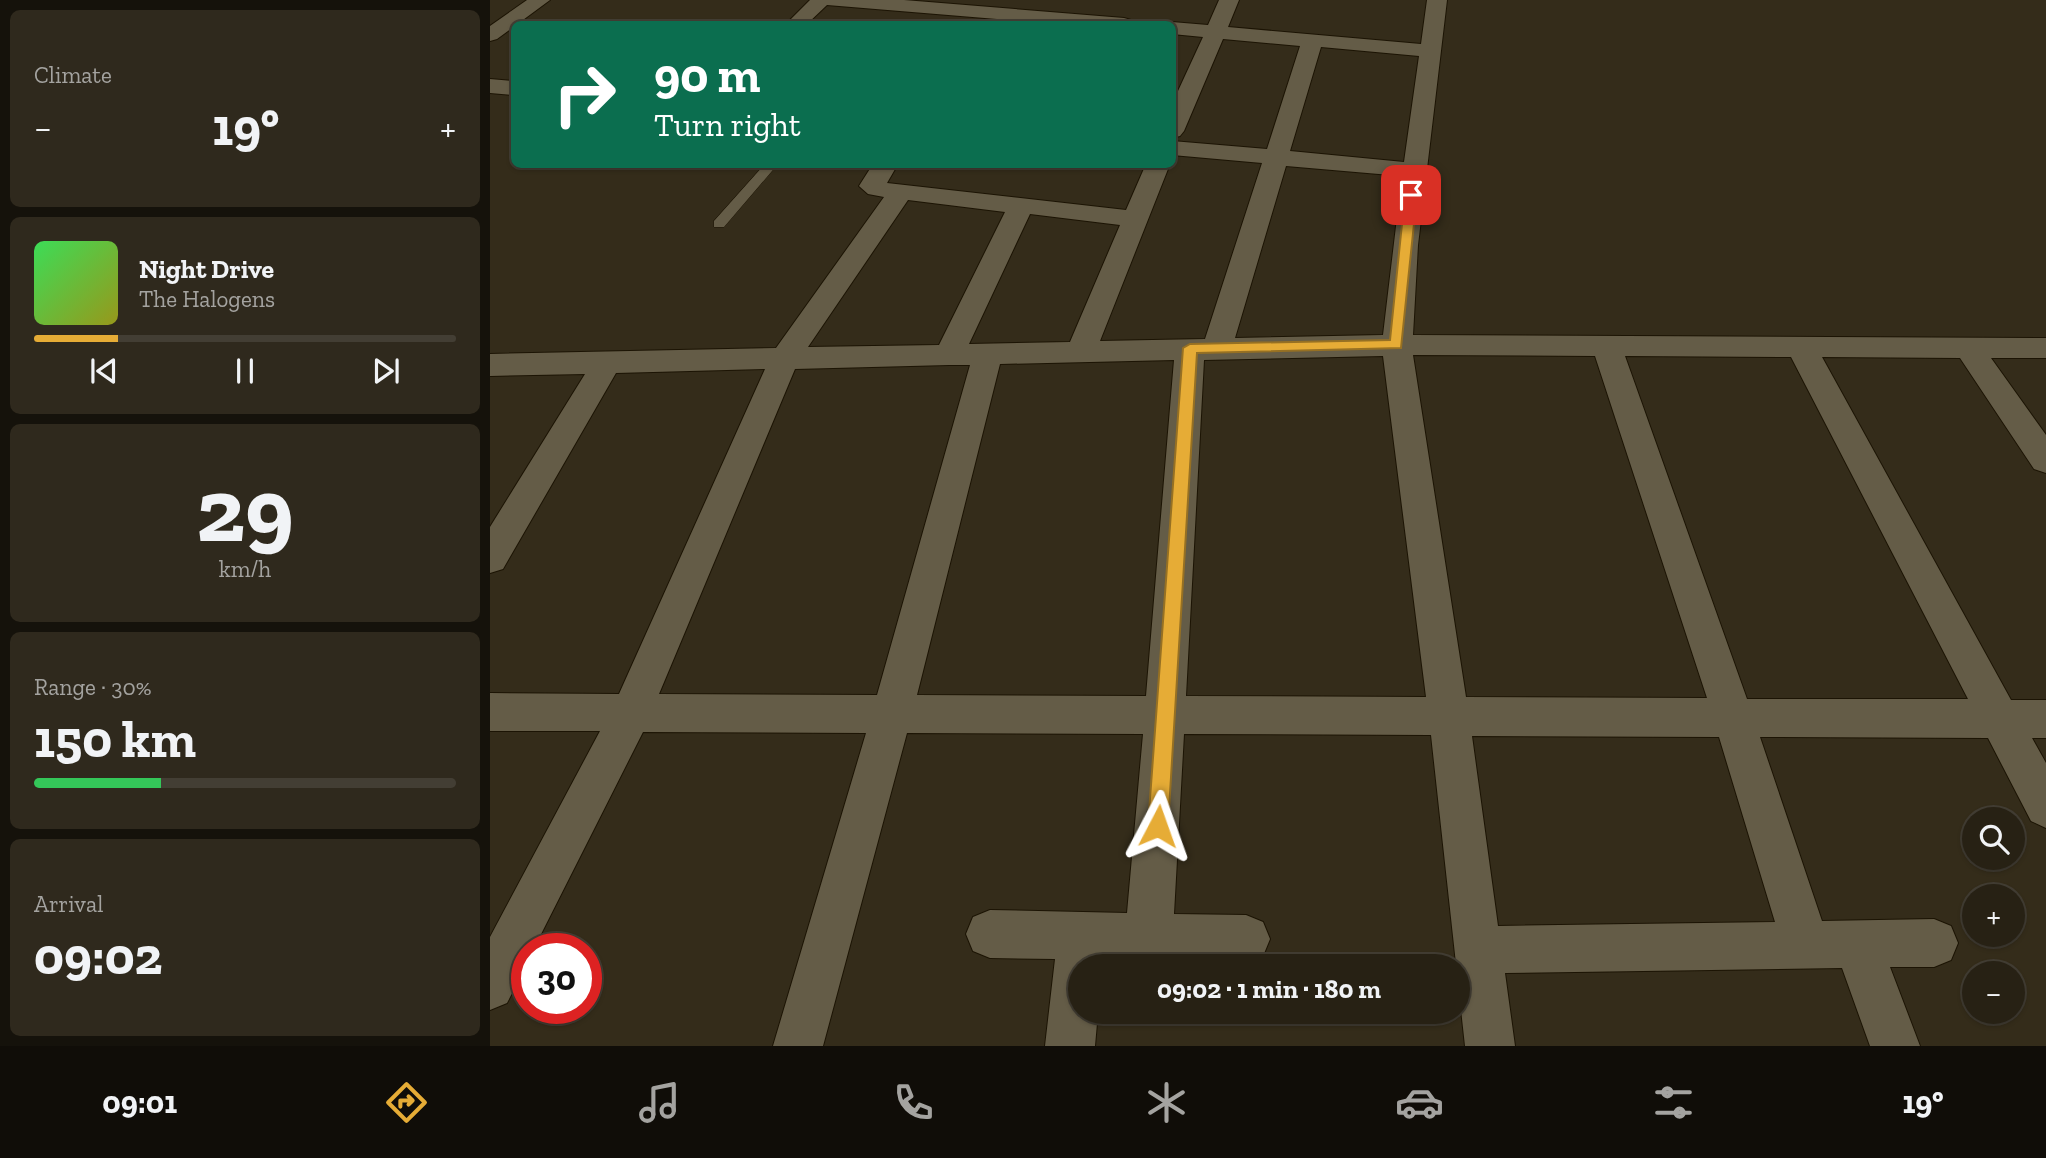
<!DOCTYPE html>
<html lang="en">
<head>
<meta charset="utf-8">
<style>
  :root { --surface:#272114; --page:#2f291d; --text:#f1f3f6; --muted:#a4a3a0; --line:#433e34; --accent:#e6ac36 }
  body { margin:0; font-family:"Zilla Slab",serif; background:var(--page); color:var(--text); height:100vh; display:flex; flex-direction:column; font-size:26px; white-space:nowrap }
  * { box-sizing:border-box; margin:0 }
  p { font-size:23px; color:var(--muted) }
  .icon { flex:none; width:38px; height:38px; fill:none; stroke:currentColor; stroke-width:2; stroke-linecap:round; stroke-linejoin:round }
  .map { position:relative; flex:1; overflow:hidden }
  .details { display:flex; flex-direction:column; gap:10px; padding:10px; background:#15120b; width:490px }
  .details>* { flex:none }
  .banner { position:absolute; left:21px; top:21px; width:665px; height:147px; border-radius:10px; box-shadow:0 2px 5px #0004,0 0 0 2px var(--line); background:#0b6e4f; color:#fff; overflow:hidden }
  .fabs { position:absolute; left:1472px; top:807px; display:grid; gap:14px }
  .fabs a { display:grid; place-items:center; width:63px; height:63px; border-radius:50%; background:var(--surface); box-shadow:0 2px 5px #0004,0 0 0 2px var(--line); font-size:35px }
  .speed { position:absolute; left:21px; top:933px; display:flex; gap:14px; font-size:35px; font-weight:700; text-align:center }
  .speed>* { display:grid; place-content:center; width:91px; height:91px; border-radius:50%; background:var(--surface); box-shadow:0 2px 5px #0004,0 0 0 2px var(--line); line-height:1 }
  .speed .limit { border:10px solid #d22; background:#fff; color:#111 }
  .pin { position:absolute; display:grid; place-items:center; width:60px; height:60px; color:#fff; margin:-30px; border-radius:14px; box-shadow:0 4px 10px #0006 }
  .me { position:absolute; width:77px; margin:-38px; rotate:4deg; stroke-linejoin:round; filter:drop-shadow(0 0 5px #0008) }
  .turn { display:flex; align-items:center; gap:24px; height:147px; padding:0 28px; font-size:32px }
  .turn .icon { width:91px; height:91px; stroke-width:2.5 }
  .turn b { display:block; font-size:49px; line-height:60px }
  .big { font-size:52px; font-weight:800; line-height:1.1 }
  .details .card { flex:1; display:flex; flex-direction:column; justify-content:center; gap:10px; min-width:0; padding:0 24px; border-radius:10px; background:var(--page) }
  .details .dial { align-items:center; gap:0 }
  .dial b { font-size:91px; line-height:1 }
  .song { display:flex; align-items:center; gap:21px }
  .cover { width:84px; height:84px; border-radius:10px; background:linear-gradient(135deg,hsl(130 70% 55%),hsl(60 70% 35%)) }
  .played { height:7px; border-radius:4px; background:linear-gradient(90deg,var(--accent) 20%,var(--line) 20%) }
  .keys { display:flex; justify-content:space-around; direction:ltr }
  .heat { display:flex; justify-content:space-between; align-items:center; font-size:38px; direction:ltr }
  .charge { height:10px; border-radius:5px; background:linear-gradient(90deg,#34c759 30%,var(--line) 0) }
  .trip { position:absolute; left:578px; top:954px; width:402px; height:70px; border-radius:35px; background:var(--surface); box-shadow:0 2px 5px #0004,0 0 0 2px var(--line); font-weight:800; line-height:70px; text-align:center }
  .tabs { display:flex; height:112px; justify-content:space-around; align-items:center; background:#100d08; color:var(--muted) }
  .tabs .icon { width:49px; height:49px }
  .tabs .active { color:var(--accent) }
  .tabs b { font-size:32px; color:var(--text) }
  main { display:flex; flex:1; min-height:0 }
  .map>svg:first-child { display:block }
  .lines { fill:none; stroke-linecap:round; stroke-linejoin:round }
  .service-casing { stroke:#1c1404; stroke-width:1 }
  .minor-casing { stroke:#1c1404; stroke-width:2 }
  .service { fill:#645c47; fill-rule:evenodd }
  .minor { fill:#645c47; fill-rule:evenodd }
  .route { fill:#e6ac36; stroke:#967023; stroke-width:2 }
</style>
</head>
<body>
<main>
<section class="details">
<div class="card"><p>Climate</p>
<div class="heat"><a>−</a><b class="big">19°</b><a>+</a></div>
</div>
<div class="card">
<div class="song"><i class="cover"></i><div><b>Night Drive</b><p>The Halogens</p></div></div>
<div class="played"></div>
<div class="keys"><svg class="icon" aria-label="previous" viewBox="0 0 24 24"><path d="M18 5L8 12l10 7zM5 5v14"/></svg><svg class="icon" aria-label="pause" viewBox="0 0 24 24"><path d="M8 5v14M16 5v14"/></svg><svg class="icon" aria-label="next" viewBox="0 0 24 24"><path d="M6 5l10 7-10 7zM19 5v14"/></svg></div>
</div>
<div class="card dial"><b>29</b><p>km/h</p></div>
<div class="card"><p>Range · 30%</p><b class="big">150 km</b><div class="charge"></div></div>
<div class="card"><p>Arrival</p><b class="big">09:02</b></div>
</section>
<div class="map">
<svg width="1556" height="1046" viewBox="0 0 1556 1046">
  <rect width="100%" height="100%" fill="#342c1a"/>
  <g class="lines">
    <g class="service-casing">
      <path id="service" d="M275 164H288L234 227H224V221Z"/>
    </g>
    <g class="minor-casing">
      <path id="minor" d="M37 0H60L7 39 0 41V26Z
        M320 0H414L634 18 641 20 644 24H566L337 5 317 24H296Z
        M729 0H749L738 27 931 44 937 0H957L928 245 923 335 1556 338V358H1501L1556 435V473L1544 469 1470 358 1332 357 1521 700H1556V738H1542L1556 763V828L1541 821 1498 738 1270 737 1332 921 1444 919 1461 926 1468 943 1461 960 1444 967H1400L1430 1046H1380L1352 968 1015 973 1025 1046H975L941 735 694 734 684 914 756 915 773 922 780 939 773 956 756 963 613 960 612 966H590V1012H608L605 1046H555L565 959 500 958 483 951 476 934 483 917 500 910 637 913 653 734 417 733 333 1046H283L376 733 153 732 44 948H37V964L17 1003 0 1010V937L110 731H0V693L129 694 275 369 126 373 13 569 0 573V527L95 374 0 376V354L286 348 394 197 378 194 369 186 383 164H408L397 183 636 210 656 164H680L610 341 715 339 772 163 682 155V141L777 149 810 46 733 39 694 131 690 136 682 138V104L713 37 682 34V24H674L682 22 718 25ZM831 47 929 56 914 162 800 151ZM796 166 912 176 893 335 745 338ZM418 200 515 212 449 345 318 347ZM540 214 630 225 580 342 479 344ZM923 355 1105 356 1217 698 976 697ZM893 356 936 697 696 696 714 360ZM1135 356 1301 357 1478 699H1257ZM684 360 656 696 427 695 510 364ZM459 365H480L387 695 169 694 305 369ZM982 736 1229 737 1285 922 1008 926Z
        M0 79 24 81V95L0 93Z"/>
    </g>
    <use href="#service" class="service"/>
    <use href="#minor" class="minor"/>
  </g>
  <path class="route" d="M921 192 927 195 911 348 707 353 678 826 675 833 668 836 661 833 658 826 693 348 700 344 900 340 915 195Z"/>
</svg>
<div class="fabs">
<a><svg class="icon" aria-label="search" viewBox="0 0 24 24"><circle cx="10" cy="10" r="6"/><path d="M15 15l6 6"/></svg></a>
<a>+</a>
<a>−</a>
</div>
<div class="speed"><div class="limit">30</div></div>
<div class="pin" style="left:921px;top:195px;background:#d93025"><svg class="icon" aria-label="arrive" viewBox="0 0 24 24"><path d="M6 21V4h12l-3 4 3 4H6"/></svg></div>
<svg class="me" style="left:668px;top:826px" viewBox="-20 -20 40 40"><path d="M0-17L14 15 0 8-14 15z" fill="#e6ac36" stroke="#fff" stroke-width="4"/></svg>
<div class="trip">09:02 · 1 min · 180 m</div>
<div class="banner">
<div class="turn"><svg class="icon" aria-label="right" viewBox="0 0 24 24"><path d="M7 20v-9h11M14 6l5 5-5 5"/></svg><div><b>90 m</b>Turn right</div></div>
</div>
</div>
</main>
<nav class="tabs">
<b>09:01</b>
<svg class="icon active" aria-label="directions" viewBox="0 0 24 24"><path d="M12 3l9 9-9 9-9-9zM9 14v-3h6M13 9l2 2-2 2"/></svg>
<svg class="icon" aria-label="music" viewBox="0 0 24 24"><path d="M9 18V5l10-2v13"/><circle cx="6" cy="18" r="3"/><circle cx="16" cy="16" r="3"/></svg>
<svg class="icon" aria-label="phone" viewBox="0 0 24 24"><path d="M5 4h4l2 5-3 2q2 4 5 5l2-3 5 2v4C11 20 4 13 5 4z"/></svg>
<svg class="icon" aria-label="climate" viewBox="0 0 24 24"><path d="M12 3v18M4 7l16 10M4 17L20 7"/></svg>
<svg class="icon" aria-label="car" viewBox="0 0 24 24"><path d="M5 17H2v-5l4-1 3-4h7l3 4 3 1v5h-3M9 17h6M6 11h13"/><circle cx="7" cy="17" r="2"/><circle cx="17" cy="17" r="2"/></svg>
<svg class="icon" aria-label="filters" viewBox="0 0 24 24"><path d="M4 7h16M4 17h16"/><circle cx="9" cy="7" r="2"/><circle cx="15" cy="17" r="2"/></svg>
<b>19°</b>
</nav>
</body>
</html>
